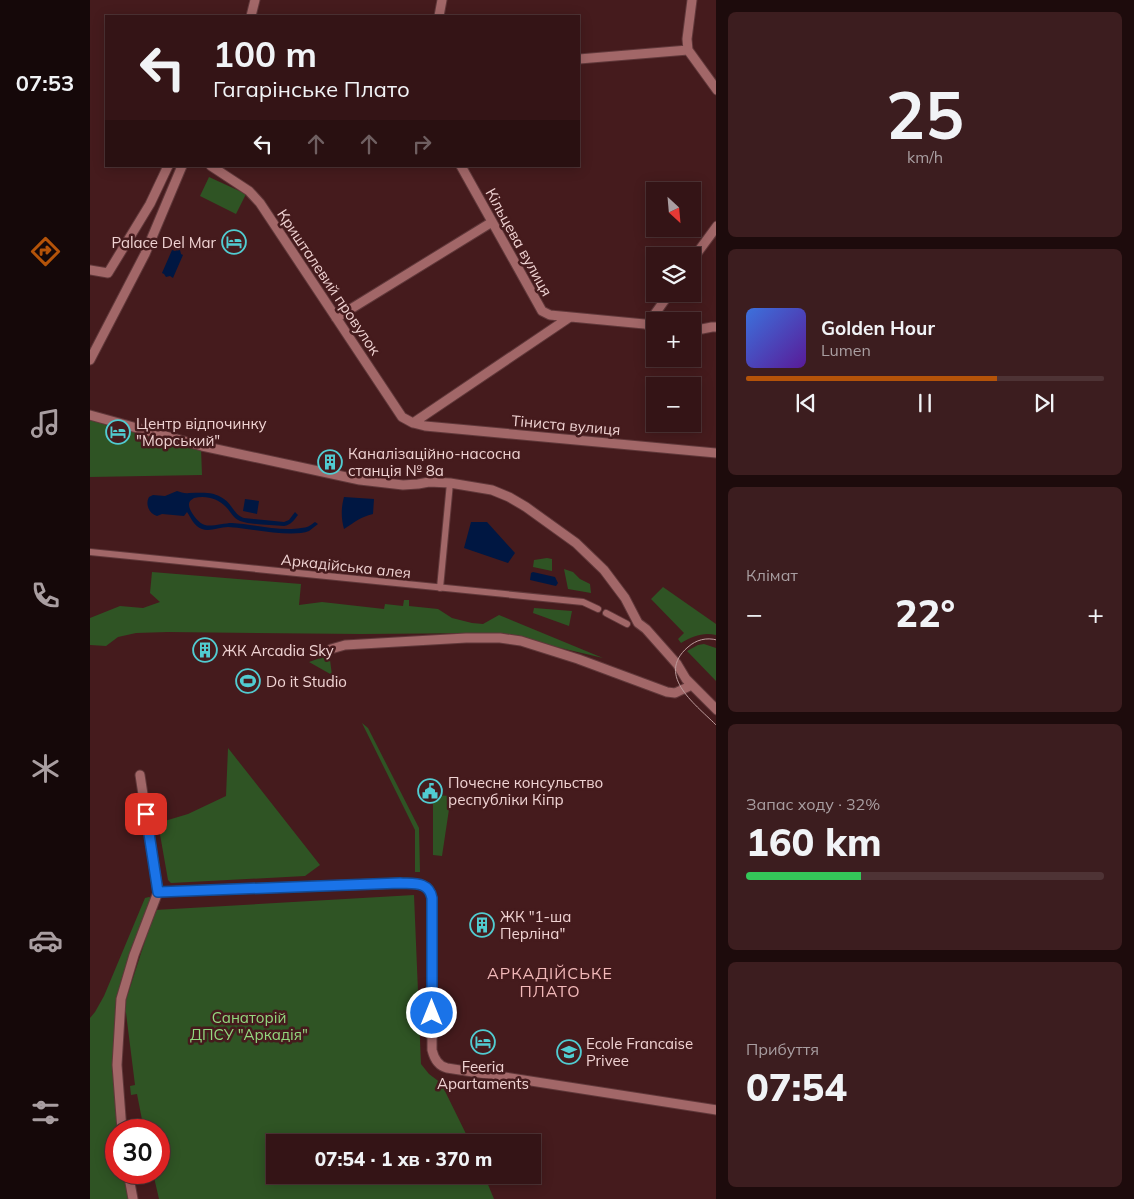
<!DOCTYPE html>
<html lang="uk">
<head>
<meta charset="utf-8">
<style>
  :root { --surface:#341416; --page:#3c1d1f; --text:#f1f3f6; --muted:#a99ea1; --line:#4e3335; --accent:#b45309 }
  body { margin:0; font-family:Mulish,sans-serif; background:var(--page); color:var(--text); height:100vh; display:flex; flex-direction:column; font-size:19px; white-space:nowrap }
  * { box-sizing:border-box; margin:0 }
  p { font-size:16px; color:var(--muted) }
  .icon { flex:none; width:28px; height:28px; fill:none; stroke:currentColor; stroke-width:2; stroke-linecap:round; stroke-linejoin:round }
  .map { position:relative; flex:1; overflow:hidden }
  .sheet { display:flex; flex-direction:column; gap:12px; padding:12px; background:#1d0b0c; width:418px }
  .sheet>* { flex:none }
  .banner { position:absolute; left:15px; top:15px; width:475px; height:152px; border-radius:0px; box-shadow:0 2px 12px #0003,0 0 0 1px var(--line); background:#341416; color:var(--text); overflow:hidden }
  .needle { width:32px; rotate:154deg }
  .fabs { position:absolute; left:556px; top:182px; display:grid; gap:10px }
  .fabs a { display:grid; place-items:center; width:55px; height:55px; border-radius:0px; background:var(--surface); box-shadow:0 2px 12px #0003,0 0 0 1px var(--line); font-size:25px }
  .speed { position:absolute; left:15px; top:1119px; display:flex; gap:10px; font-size:25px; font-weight:700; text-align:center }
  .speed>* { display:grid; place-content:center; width:65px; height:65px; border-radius:50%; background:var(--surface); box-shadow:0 2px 12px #0003,0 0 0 1px var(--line); line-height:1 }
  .speed .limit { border:8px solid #d22; background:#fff; color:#111 }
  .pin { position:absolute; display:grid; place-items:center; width:42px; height:42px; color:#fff; margin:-21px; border-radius:10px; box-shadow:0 2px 8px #0006 }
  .me { position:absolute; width:55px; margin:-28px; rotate:0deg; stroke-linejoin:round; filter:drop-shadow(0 0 4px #0008) }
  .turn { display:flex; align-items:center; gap:18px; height:105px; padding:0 25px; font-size:22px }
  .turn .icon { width:65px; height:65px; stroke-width:2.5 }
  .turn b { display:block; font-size:35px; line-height:42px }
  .lanes { display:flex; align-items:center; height:48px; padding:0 25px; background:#0003; justify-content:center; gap:25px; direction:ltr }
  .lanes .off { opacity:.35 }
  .big { font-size:38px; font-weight:800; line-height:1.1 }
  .sheet .widget { flex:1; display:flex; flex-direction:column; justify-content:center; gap:8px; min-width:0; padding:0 18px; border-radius:8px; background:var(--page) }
  .sheet .dial { align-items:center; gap:0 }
  .dial b { font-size:65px; line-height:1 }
  .song { display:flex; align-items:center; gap:15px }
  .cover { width:60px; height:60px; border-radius:8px; background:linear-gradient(135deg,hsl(220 70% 55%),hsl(270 70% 35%)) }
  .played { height:5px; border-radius:2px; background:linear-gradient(90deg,var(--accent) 70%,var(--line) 70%) }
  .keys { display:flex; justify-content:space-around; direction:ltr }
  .heat { display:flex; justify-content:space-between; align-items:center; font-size:28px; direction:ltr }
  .charge { height:8px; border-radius:4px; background:linear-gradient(90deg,#34c759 32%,var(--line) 0) }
  .trip { position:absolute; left:176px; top:1134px; width:275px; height:50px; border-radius:0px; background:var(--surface); box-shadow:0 2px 12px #0003,0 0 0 1px var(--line); font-weight:800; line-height:50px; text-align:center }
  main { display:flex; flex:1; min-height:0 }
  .menu { display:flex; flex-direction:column; width:90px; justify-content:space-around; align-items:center; background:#150809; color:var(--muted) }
  .menu .icon { width:35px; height:35px }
  .menu .current { color:var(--accent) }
  .menu b { font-size:22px; color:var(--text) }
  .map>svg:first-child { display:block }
  .green { fill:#2f5424 }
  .water { fill:#001742 }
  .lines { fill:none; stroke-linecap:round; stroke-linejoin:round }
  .pedestrian-casing { stroke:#60383a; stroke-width:8 }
  .minor-casing { stroke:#60383a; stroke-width:11 }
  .pedestrian { stroke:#a26768; stroke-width:6 }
  .minor { stroke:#a26768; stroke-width:9 }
  .tram { stroke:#bd9d9d; stroke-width:1 }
  .route-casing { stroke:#114b97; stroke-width:12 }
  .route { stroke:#1a73e8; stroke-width:9 }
  .labels { text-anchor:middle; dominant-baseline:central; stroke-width:5; stroke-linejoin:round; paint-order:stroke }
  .poi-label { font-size:15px; fill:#f0d3d3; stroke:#451b1d; text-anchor:start }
  .street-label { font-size:15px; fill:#f0d3d3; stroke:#451b1d }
  .park-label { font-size:15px; fill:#93d87f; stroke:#451b1d }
  .neighbourhood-label { font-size:16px; letter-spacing:1px; fill:#f2b9b9; stroke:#451b1d }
</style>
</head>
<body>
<main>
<nav class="menu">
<b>07:53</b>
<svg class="icon current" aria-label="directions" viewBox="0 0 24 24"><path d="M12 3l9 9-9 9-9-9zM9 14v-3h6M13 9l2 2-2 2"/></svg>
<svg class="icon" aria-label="music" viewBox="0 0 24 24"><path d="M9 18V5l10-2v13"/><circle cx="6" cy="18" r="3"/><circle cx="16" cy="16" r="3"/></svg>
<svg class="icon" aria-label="phone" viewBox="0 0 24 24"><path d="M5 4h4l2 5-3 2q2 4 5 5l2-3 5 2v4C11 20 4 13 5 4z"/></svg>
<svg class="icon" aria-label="climate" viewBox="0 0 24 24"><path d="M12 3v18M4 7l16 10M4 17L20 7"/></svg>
<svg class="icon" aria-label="car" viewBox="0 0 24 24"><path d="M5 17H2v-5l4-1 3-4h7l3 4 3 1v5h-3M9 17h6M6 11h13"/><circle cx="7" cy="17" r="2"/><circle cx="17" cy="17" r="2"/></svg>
<svg class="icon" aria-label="filters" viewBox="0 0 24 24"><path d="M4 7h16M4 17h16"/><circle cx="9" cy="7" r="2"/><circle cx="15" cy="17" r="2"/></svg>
</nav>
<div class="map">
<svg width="627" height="1199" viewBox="0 0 627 1199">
  <rect width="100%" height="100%" fill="#451b1d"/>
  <path class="green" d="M119 177 156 194 146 214 110 196Z
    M0 416 111 448 112 475 0 477Z
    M457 558 462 559V571L443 567 444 560Z
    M474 569 483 572 490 579 500 584 501 593 478 589Z
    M62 572 211 584 209 605 232 602 294 609 295 604 313 606 314 600H319V606L348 609 362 618 382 623 393 624 409 615 513 658 424 637 398 633 271 634 78 632 46 633 28 637 16 646 0 645V618L30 606 53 608 70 602 60 593Z
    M573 587 626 624V635C613 632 603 636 591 643L588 639 594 633 561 599Z
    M444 608 482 611 479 626 443 613Z
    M614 644 626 648V681L597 651 608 645Z
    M236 656 240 660 242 675 219 662Z
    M272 723 278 728 329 828 330 872H325V830Z
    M138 748 230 865 215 876 81 883 78 880 68 823 98 814 136 796Z
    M343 795 361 796 352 856 343 855Z
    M324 895 331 1064 339 1074 351 1083 380 1142H185V1175H394L404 1199H69L63 1173 69 1172V1130H54L47 1094 41 1095 40 1086 45 1085 36 1013 33 1009 65 910Z
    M59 897 63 898 28 998 26 1094V1172L33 1173 40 1199H0V1018L5 1012 14 996 55 898Z"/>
  <path class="water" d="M82 250 85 251 87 250H90L91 254 93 255 83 278 80 276 76 277 74 274 72 273Z
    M87 491C91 492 95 494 99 493 112 493 123 491 134 499 142 504 144 515 154 518L194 522 199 520 205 512 208 515C204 520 201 525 194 526 181 525 162 525 150 521 143 518 141 512 136 507 128 498 115 495 104 498 101 500 99 501 99 505 99 511 109 524 115 525 121 527 134 523 142 523 163 524 191 532 211 528 217 528 221 525 225 522L228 524C225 526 222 529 219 531 201 538 159 528 138 527 129 527 120 532 112 529 104 526 101 518 97 512L94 516 72 514 67 516C59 514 55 504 59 497L63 495 75 496Z
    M254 497 284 499 283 514C270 517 265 522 254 529 251 518 251 508 254 497Z
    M155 499 169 501 167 514 153 511Z
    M381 522H397L425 553 418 563 374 548Z
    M443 572 465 577 468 583 466 586 440 580 441 573Z"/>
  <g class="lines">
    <g class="pedestrian-casing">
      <path id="pedestrian" d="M0 552 493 602 508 609
        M350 588 360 483
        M516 613 537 624"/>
    </g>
    <g class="minor-casing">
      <path id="minor" d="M602 0 597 39 598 50 627 90
        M161 16 165 0
        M349 16 352 0
        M489 59 598 50
        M121 166 159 191 170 203 312 417 323 423 335 426 627 453
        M371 166 452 311 460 315 565 325
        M602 260 627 226
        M0 270 18 273 60 204 78 166
        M246 318 402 222
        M557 325 579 294
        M602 329H612L622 327H627
        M0 360 55 254 92 166
        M0 415 112 446 270 480 313 485 328 484 339 482 360 483 402 490 419 497 436 507 486 543 514 570 535 598 548 623 556 629 587 664 596 679 627 710
        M323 423 480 317
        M241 649 255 645 376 638H410L431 641 488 659 577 692 585 693 602 685
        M68 892 310 883C323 884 339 881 342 898V1050C344 1058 348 1066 357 1068L627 1110
        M32 1130 27 1065 31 999 44 955 68 892 50 775
        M38 1172 43 1199"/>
    </g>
    <use href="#pedestrian" class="pedestrian"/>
    <use href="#minor" class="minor"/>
    <path class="tram" d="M627 640C616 637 606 640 598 647 564 676 608 706 627 726"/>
  </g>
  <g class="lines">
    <g class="route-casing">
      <path id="route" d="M56 814 68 892 310 883C323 884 339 881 342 898V1013"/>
    </g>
    <use href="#route" class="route"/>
  </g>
  <defs>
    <g id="hotel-ring" transform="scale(1.25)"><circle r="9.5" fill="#451b1d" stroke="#51ccd1" stroke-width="1.5"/><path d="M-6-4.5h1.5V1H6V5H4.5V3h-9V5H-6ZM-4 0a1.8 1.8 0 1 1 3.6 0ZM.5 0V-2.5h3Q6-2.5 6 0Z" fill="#51ccd1"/></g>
    <g id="building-ring" transform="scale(1.25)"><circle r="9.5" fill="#451b1d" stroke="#51ccd1" stroke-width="1.5"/><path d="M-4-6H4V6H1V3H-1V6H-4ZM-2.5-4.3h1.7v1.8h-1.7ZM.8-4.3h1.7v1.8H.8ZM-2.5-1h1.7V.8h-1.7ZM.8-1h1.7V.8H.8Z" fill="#51ccd1"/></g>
    <g id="stadium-ring" transform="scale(1.25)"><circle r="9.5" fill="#451b1d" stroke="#51ccd1" stroke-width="1.5"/><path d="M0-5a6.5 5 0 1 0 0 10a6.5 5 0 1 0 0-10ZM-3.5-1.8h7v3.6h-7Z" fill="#51ccd1"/></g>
    <g id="civic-ring" transform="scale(1.25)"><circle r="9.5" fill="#451b1d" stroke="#51ccd1" stroke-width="1.5"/><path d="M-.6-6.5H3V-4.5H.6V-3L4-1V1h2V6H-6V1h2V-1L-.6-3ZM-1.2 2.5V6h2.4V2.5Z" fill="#51ccd1"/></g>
    <g id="school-ring" transform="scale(1.25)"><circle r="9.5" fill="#451b1d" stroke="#51ccd1" stroke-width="1.5"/><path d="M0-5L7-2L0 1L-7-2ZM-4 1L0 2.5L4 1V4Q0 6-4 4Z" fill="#51ccd1"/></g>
  </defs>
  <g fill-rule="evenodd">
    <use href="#hotel-ring" x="144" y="242"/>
    <use href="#hotel-ring" x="28" y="432"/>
    <use href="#building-ring" x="240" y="462"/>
    <use href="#building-ring" x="115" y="650"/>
    <use href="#stadium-ring" x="158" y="681"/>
    <use href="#civic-ring" x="340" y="791"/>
    <use href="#building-ring" x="392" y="925"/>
    <use href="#hotel-ring" x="393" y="1042"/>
    <use href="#school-ring" x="479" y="1052"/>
  </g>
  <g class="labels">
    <g class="poi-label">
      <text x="126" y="242" text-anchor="end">Palace Del Mar</text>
      <text x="46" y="423">Центр відпочинку<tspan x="46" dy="17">"Морський"</tspan></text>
      <text x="258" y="453">Каналізаційно-насосна<tspan x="258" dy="17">станція № 8а</tspan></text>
      <text x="132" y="650">ЖК Arcadia Sky</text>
      <text x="176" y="681">Do it Studio</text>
      <text x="358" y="782">Почесне консульство<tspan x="358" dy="17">республіки Кіпр</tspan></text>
      <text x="410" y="916">ЖК "1-ша<tspan x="410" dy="17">Перліна"</tspan></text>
      <text x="496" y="1043">Ecole Francaise<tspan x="496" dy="17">Privee</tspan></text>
      <text x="393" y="1066" text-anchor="middle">Feeria<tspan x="393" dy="17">Apartaments</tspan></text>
    </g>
    <g class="street-label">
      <text transform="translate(429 242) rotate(61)">Кільцева вулиця</text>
      <text transform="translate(239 282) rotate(56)">Кришталевий провулок</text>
      <text transform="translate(476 425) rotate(5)">Тіниста вулиця</text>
      <text transform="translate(256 566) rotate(6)">Аркадійська алея</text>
    </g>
    <g class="park-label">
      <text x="159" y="1017">Санаторій<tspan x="159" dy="17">ДПСУ "Аркадія"</tspan></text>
    </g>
    <g class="neighbourhood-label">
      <text x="460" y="973">АРКАДІЙСЬКЕ<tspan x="460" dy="18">ПЛАТО</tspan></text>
    </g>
  </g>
</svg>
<div class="fabs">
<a><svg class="needle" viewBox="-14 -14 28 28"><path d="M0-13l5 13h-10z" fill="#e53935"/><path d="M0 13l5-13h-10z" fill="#a99ea1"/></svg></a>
<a><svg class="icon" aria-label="layers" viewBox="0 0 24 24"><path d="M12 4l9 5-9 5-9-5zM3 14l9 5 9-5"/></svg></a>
<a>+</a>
<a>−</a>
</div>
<div class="speed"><div class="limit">30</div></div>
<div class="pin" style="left:56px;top:814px;background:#d93025"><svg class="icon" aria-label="arrive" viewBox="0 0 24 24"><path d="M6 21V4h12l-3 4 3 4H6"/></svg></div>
<svg class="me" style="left:342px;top:1013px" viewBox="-20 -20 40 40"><circle r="17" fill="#1a73e8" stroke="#fff" stroke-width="3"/><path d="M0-11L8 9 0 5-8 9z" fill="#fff"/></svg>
<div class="trip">07:54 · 1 хв · 370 m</div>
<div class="banner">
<div class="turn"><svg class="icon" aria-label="left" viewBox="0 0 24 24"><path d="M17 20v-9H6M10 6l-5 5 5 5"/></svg><div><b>100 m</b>Гагарінське Плато</div></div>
<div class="lanes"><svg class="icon" aria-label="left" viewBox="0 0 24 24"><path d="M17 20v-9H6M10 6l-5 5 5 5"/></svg><svg class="icon off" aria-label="ahead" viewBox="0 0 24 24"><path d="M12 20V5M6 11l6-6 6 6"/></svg><svg class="icon off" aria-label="ahead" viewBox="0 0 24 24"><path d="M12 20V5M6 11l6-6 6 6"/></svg><svg class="icon off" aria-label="right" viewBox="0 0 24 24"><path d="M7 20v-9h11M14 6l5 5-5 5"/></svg></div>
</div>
</div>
<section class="sheet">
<div class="widget dial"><b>25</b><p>km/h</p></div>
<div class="widget">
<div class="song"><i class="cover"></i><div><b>Golden Hour</b><p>Lumen</p></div></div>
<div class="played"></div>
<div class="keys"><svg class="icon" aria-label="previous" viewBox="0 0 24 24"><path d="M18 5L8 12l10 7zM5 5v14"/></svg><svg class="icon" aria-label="pause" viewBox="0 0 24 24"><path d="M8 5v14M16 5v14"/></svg><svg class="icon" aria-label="next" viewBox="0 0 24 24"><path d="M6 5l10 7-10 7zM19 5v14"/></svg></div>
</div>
<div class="widget"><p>Клімат</p>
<div class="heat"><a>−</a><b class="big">22°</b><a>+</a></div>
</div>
<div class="widget"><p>Запас ходу · 32%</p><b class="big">160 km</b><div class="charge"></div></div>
<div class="widget"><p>Прибуття</p><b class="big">07:54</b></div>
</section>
</main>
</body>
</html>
